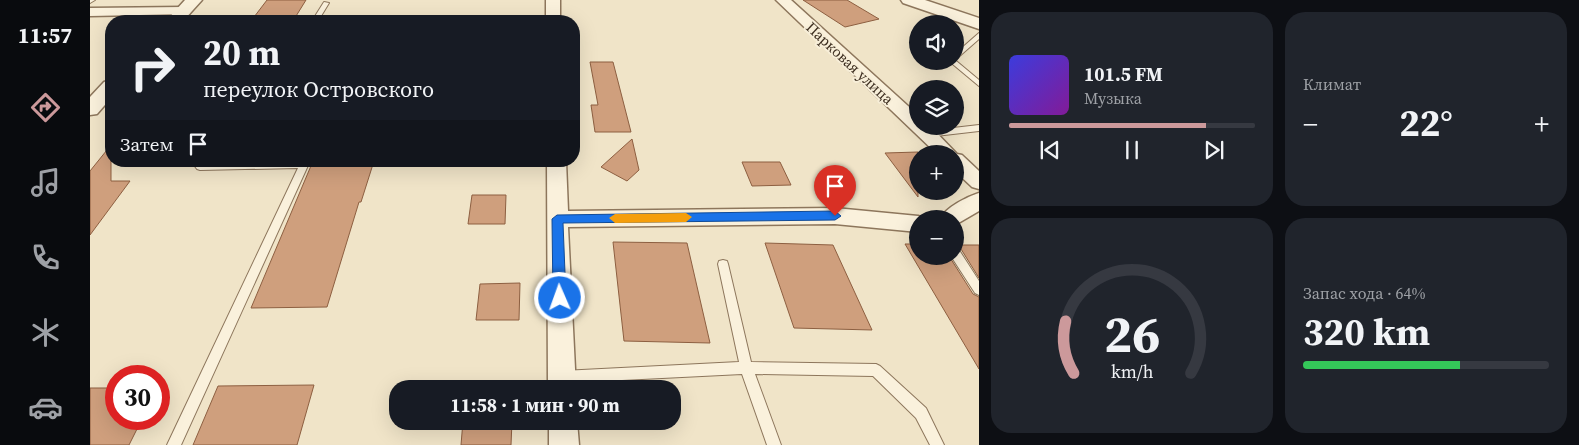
<!DOCTYPE html>
<html lang="ru">
<head>
<meta charset="utf-8">
<style>
  :root { --surface:#171b24; --page:#20242c; --text:#f1f3f6; --muted:#9ea1a6; --line:#363941; --accent:#cc999b }
  body { margin:0; font-family:"Source Serif 4",serif; background:var(--page); color:var(--text); height:100vh; display:flex; flex-direction:column; font-size:19px; white-space:nowrap }
  * { box-sizing:border-box; margin:0 }
  p { font-size:16px; color:var(--muted) }
  .icon { flex:none; width:28px; height:28px; fill:none; stroke:currentColor; stroke-width:2; stroke-linecap:round; stroke-linejoin:round }
  .map { position:relative; flex:1; overflow:hidden }
  .sheet { display:flex; flex-direction:column; gap:12px; padding:12px; background:#0d0f14; width:600px }
  .sheet>* { flex:none }
  .guide { position:absolute; left:15px; top:15px; width:475px; height:152px; border-radius:20px; box-shadow:0 5px 20px #0002; background:#171b24; color:var(--text); overflow:hidden }
  .buttons { position:absolute; left:819px; top:15px; display:grid; gap:10px }
  .buttons a { display:grid; place-items:center; width:55px; height:55px; border-radius:50%; background:var(--surface); box-shadow:0 5px 20px #0002; font-size:25px }
  .speed { position:absolute; left:15px; top:365px; display:flex; gap:10px; font-size:25px; font-weight:700; text-align:center }
  .speed>* { display:grid; place-content:center; width:65px; height:65px; border-radius:50%; background:var(--surface); box-shadow:0 5px 20px #0002; line-height:1 }
  .speed .limit { border:8px solid #d22; background:#fff; color:#111 }
  .pin { position:absolute; display:grid; place-items:center; width:42px; height:42px; color:#fff; margin:-51px -21px; border-radius:50% 50% 50% 0; rotate:-45deg; box-shadow:0 0 5px #0007 }
  .pin .icon { rotate:45deg }
  .me { position:absolute; width:55px; margin:-28px; rotate:358deg; stroke-linejoin:round; filter:drop-shadow(0 0 4px #0008) }
  .turn { display:flex; align-items:center; gap:18px; height:105px; padding:0 15px; font-size:22px }
  .turn .icon { width:65px; height:65px; stroke-width:2.5 }
  .turn b { display:block; font-size:35px; line-height:42px }
  .then { display:flex; align-items:center; height:48px; padding:0 15px; background:#0003; gap:10px; font-size:19px }
  .big { font-size:38px; font-weight:700; line-height:1.1 }
  .sheet .tile { flex:1; display:flex; flex-direction:column; justify-content:center; gap:8px; min-width:0; padding:0 18px; border-radius:20px; background:var(--page) }
  .sheet .dial { align-items:center; gap:0 }
  .dial svg { height:130px; overflow:visible; fill:none; stroke:var(--line); stroke-width:7; stroke-linecap:round; text-anchor:middle }
  .dial text { fill:var(--text); stroke:none }
  .song { display:flex; align-items:center; gap:15px }
  .cover { width:60px; height:60px; border-radius:8px; background:linear-gradient(135deg,hsl(240 70% 55%),hsl(290 70% 35%)) }
  .played { height:5px; border-radius:2px; background:linear-gradient(90deg,var(--accent) 80%,var(--line) 80%) }
  .keys { display:flex; justify-content:space-around; direction:ltr }
  .heat { display:flex; justify-content:space-between; align-items:center; font-size:28px; direction:ltr }
  .charge { height:8px; border-radius:4px; background:linear-gradient(90deg,#34c759 64%,var(--line) 0) }
  .sheet .tiles { flex:1; display:grid; gap:12px; grid-template-columns:repeat(2,1fr) }
  .trip { position:absolute; left:299px; top:380px; width:292px; height:50px; border-radius:20px; background:var(--surface); box-shadow:0 5px 20px #0002; font-weight:700; line-height:50px; text-align:center }
  main { display:flex; flex:1; min-height:0 }
  .tabs { display:flex; flex-direction:column; width:90px; justify-content:space-around; align-items:center; background:#090b0e; color:var(--muted) }
  .tabs .icon { width:35px; height:35px }
  .tabs .active { color:var(--accent) }
  .tabs b { font-size:22px; color:var(--text) }
  .map>svg:first-child { display:block }
  .building { fill:#cf9f7d; stroke:#8d5f41 }
  .lines { fill:none; stroke-linecap:round; stroke-linejoin:round }
  .service-casing { stroke:#8d765c; stroke-width:2 }
  .minor-casing { stroke:#8d765c; stroke-width:3 }
  .tertiary-casing { stroke:#8d765c; stroke-width:3 }
  .service { fill:#faf1dc; fill-rule:evenodd }
  .minor { fill:#faf1dc; fill-rule:evenodd }
  .tertiary { fill:#faf1dc; fill-rule:evenodd }
  .route { fill:#1a73e8; stroke:#114b97 }
  .slow { fill:#f59e0b }
  .labels { text-anchor:middle; dominant-baseline:central; stroke-width:4; stroke-linejoin:round; paint-order:stroke }
  .far-street-label { font-size:15px; fill:#3d2e20; stroke:#f7eed8 }
</style>
</head>
<body>
<main>
<nav class="tabs">
<b>11:57</b>
<svg class="icon active" aria-label="directions" viewBox="0 0 24 24"><path d="M12 3l9 9-9 9-9-9zM9 14v-3h6M13 9l2 2-2 2"/></svg>
<svg class="icon" aria-label="music" viewBox="0 0 24 24"><path d="M9 18V5l10-2v13"/><circle cx="6" cy="18" r="3"/><circle cx="16" cy="16" r="3"/></svg>
<svg class="icon" aria-label="phone" viewBox="0 0 24 24"><path d="M5 4h4l2 5-3 2q2 4 5 5l2-3 5 2v4C11 20 4 13 5 4z"/></svg>
<svg class="icon" aria-label="climate" viewBox="0 0 24 24"><path d="M12 3v18M4 7l16 10M4 17L20 7"/></svg>
<svg class="icon" aria-label="car" viewBox="0 0 24 24"><path d="M5 17H2v-5l4-1 3-4h7l3 4 3 1v5h-3M9 17h6M6 11h13"/><circle cx="7" cy="17" r="2"/><circle cx="17" cy="17" r="2"/></svg>
</nav>
<div class="map">
<svg width="889" height="445" viewBox="0 0 889 445">
  <rect width="100%" height="100%" fill="#f0e4c8"/>
  <path class="building" d="M177 0H216L203 21H161Z
    M713 0H757L789 19 755 27Z
    M500 62H523L541 132H505L501 105H508Z
    M542 139 549 170 537 181 511 167Z
    M21 145V181H40L0 235V171Z
    M828 152V197L795 153Z
    M223 161H284L271 202H269L237 307 161 308Z
    M652 162H690L701 185 662 186Z
    M382 195H416L415 224H378Z
    M523 242 597 243 620 343 534 341Z
    M675 243 743 245 782 330 704 328Z
    M815 244H828V256H859L883 294 889 297V369Z
    M865 245H889V278L871 249 865 247Z
    M430 283 429 320H386L390 284Z
    M224 385 207 445H103L128 386Z
    M0 388H26V419H52L39 445H0Z
    M373 421H422L421 445H371Z"/>
  <g class="lines">
    <g class="service-casing">
      <path id="service" d="M0 0H5L0 3Z
        M234 2 239 3 228 21H222Z
        M889 33V39L865 60 889 80V86L859 61H865V54Z
        M889 125V131L837 137 833 134 837 131Z
        M101 161H110L112 164 220 161 91 445H77L208 168 110 170 107 169Z
        M865 249 869 250 889 281V295L885 293 861 256H865Z
        M633 260 637 261 638 264 661 362 786 364 790 366 836 408 854 445H840L826 418 783 376 665 374 691 445H677L652 374 472 383 468 381 466 377 468 373 472 371 649 362 628 264 629 261Z"/>
    </g>
    <g class="minor-casing">
      <path id="minor" d="M456 0H470V21H456Z
        M686 0H701L828 115V126H840L867 154 872 155 889 171V189L882 187 865 171V154H847Z
        M94 7 99 8 101 11 99 14 0 16V8Z
        M457 161H476L478 211 745 208 828 216 836 219H828V232L745 224 478 227 486 389H458Z
        M889 193V211L865 225V219H850C856 207 877 197 889 193Z
        M459 421H487L489 445H459Z"/>
    </g>
    <g class="tertiary-casing">
      <path id="tertiary" d="M95 0H112L93 21H76Z
        M811 0H835L889 18V29L813 3Z
        M21 80V98L7 114 0 115V97L14 82Z"/>
    </g>
    <use href="#service" class="service"/>
    <use href="#minor" class="minor"/>
    <use href="#tertiary" class="tertiary"/>
  </g>
  <path class="route" d="M745 211 751 216 745 220 473 223 476 298 474 302 470 304 465 302 463 298 462 219 467 215Z"/>
  <path class="slow" d="M596 213 602 217 596 222 525 223 519 218 525 214Z"/>
  <g class="labels">
    <g class="far-street-label">
      <text transform="translate(760 63) rotate(43)">Парковая улица</text>
    </g>
  </g>
</svg>
<div class="buttons">
<a><svg class="icon" aria-label="sound" viewBox="0 0 24 24"><path d="M4 9h4l5-4v14l-5-4H4zM17 9q2 3 0 6"/></svg></a>
<a><svg class="icon" aria-label="layers" viewBox="0 0 24 24"><path d="M12 4l9 5-9 5-9-5zM3 14l9 5 9-5"/></svg></a>
<a>+</a>
<a>−</a>
</div>
<div class="speed"><div class="limit">30</div></div>
<div class="pin" style="left:745px;top:216px;background:#d93025"><svg class="icon" aria-label="arrive" viewBox="0 0 24 24"><path d="M6 21V4h12l-3 4 3 4H6"/></svg></div>
<svg class="me" style="left:470px;top:298px" viewBox="-20 -20 40 40"><circle r="17" fill="#1a73e8" stroke="#fff" stroke-width="3"/><path d="M0-11L8 9 0 5-8 9z" fill="#fff"/></svg>
<div class="trip">11:58 · 1 мин · 90 m</div>
<div class="guide">
<div class="turn"><svg class="icon" aria-label="right" viewBox="0 0 24 24"><path d="M7 20v-9h11M14 6l5 5-5 5"/></svg><div><b>20 m</b>переулок Островского</div></div>
<div class="then">Затем<svg class="icon" aria-label="arrive" viewBox="0 0 24 24"><path d="M6 21V4h12l-3 4 3 4H6"/></svg></div>
</div>
</div>
<section class="sheet">
<div class="tiles">
<div class="tile">
<div class="song"><i class="cover"></i><div><b>101.5 FM</b><p>Музыка</p></div></div>
<div class="played"></div>
<div class="keys"><svg class="icon" aria-label="previous" viewBox="0 0 24 24"><path d="M18 5L8 12l10 7zM5 5v14"/></svg><svg class="icon" aria-label="pause" viewBox="0 0 24 24"><path d="M8 5v14M16 5v14"/></svg><svg class="icon" aria-label="next" viewBox="0 0 24 24"><path d="M6 5l10 7-10 7zM19 5v14"/></svg></div>
</div>
<div class="tile"><p>Климат</p>
<div class="heat"><a>−</a><b class="big">22°</b><a>+</a></div>
</div>
<div class="tile dial"><svg viewBox="0 0 100 80">
<path d="M14 69A42 42 0 1 1 86 69"/>
<path d="M14 69A42 42 0 0 1 9 37" stroke="#cc999b"/>
<text x="50" y="56" font-size="32" font-weight="700">26</text>
<text x="50" y="72" font-size="11">km/h</text>
</svg></div>
<div class="tile"><p>Запас хода · 64%</p><b class="big">320 km</b><div class="charge"></div></div>
</div>
</section>
</main>
</body>
</html>
